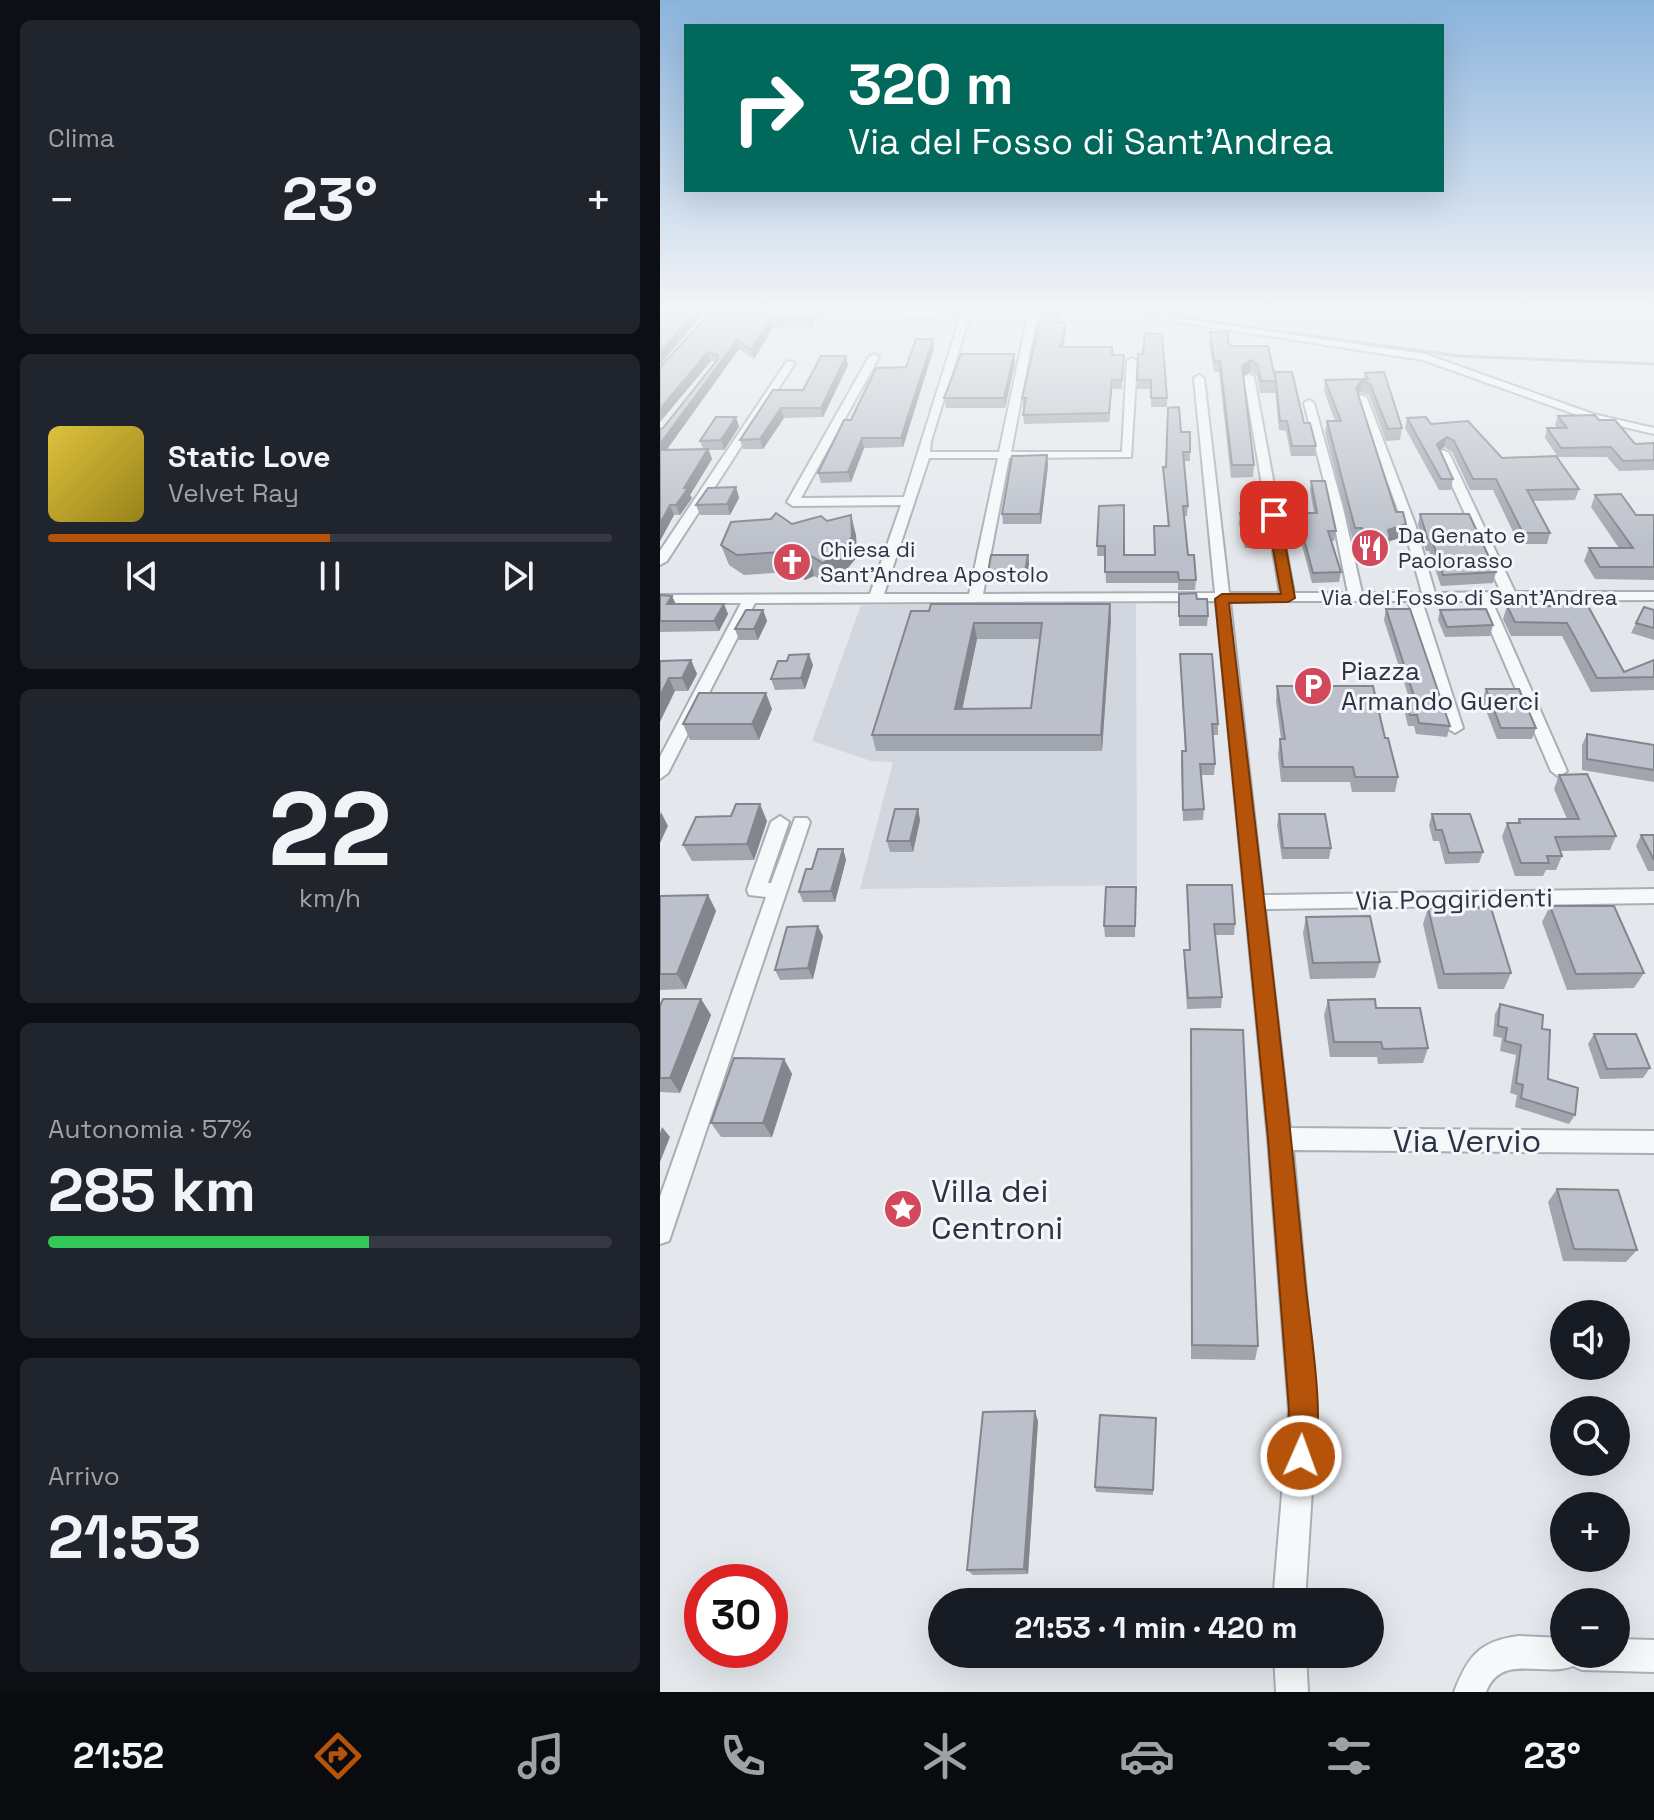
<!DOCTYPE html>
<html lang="it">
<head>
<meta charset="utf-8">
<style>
  :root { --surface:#171b24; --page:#20242c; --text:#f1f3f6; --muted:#9ea1a6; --line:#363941; --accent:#b45309 }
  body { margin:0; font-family:"Space Grotesk",sans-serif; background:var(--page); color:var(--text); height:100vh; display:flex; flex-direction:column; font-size:30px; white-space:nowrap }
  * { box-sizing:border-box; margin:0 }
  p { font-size:26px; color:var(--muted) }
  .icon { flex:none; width:44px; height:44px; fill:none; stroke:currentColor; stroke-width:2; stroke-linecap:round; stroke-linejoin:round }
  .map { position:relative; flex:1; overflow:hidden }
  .side { display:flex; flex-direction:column; gap:20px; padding:20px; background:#0d0f14; width:660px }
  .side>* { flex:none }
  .hud { position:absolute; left:24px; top:24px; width:760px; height:168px; border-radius:0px; box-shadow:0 8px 32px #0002; background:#00695c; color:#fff; overflow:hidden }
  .controls { position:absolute; left:890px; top:1300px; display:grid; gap:16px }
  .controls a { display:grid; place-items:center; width:80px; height:80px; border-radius:50%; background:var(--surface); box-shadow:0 8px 32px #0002; font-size:40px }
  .speed { position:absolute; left:24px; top:1564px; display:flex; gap:16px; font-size:40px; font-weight:700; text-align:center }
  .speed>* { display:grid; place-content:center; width:104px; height:104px; border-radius:50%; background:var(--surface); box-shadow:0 8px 32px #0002; line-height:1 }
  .speed .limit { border:12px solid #d22; background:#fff; color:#111 }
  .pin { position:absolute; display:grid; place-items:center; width:68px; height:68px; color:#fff; margin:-34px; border-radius:16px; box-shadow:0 4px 12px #0006 }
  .me { position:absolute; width:88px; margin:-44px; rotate:2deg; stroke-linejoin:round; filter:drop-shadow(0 0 6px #0008) }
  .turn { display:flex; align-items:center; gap:28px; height:168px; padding:0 32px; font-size:36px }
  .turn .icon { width:104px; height:104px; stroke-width:2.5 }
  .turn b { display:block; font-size:56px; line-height:68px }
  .big { font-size:60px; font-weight:700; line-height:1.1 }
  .side .tile { flex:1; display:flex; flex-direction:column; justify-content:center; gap:12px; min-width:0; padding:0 28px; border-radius:12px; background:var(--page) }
  .side .dial { align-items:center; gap:0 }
  .dial b { font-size:104px; line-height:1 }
  .song { display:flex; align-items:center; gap:24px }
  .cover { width:96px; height:96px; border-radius:12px; background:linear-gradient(135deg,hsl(50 70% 55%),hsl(50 70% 35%)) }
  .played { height:8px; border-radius:4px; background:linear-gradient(90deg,var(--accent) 50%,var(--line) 50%) }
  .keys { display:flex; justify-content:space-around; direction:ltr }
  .heat { display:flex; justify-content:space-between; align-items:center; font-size:44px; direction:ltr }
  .charge { height:12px; border-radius:6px; background:linear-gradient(90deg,#34c759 57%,var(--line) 0) }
  .trip { position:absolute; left:268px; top:1588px; width:456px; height:80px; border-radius:40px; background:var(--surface); box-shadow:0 8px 32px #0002; font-weight:700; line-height:80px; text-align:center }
  .menu { display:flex; height:128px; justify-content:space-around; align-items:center; background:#090b0e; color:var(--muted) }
  .menu .icon { width:56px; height:56px }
  .menu .active { color:var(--accent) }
  .menu b { font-size:36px; color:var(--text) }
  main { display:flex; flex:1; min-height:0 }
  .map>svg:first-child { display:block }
  .built { fill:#d2d6de }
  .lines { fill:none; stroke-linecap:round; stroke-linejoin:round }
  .stream { stroke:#9fb4cc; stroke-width:3 }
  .street-casing { stroke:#a9aeb7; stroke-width:4 }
  .street { fill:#f7f8fa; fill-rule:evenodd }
  .wall { fill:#a1a5ae; fill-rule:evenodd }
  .shaded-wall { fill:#83868d }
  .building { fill:#bbc0ca; stroke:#83868d; stroke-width:2; fill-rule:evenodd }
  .route { fill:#b45309; stroke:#753606; stroke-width:2 }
  .labels { text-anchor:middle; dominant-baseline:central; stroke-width:6; stroke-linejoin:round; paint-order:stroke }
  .far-poi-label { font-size:22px; fill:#2b3445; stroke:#f4f6f9; text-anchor:start }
  .far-street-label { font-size:22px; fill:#2b3445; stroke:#f4f6f9 }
  .poi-label { font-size:26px; fill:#2b3445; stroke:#f4f6f9; text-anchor:start }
  .street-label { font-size:26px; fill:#2b3445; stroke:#f4f6f9 }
  .near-street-label { font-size:32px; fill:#2b3445; stroke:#f4f6f9 }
  .near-poi-label { font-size:32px; fill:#2b3445; stroke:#f4f6f9; text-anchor:start }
</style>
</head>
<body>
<main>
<section class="side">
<div class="tile"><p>Clima</p>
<div class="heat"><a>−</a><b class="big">23°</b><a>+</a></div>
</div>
<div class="tile">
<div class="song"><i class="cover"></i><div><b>Static Love</b><p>Velvet Ray</p></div></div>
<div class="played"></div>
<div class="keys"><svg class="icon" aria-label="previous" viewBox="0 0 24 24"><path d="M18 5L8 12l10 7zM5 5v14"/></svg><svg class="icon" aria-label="pause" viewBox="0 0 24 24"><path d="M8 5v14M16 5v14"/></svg><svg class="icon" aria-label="next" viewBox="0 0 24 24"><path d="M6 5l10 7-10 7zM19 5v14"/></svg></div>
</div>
<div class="tile dial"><b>22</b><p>km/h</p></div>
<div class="tile"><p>Autonomia · 57%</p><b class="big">285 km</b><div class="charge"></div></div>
<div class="tile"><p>Arrivo</p><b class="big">21:53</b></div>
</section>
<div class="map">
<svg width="994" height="1692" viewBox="0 0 994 1692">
  <rect width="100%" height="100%" fill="#e4e7ec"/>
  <path class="built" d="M476 604 477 885 200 889 233 762 211 761 152 741 201 605Z"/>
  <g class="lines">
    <path class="stream" d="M250 308H292
      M479 308 565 324 799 356 994 364"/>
    <g class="street-casing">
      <path id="street" d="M0 308H79L81 310 77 313 0 314Z
        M133 308 264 312 307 308H385L378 311 351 452H462L467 361 472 358 477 361 471 457 349 458 323 594 555 593 534 378 539 375 544 378 569 593H620L584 377 589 374 594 377 634 593H688L671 508 644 403 649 400 654 403 683 508 702 593H762L743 524 697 398 702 395 707 398 755 524 775 593 841 592 777 453 783 450 789 453 855 592H994V600L832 601 907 771 899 777 891 771 818 601H762L803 728 795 733 787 728 748 601H570L603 895 994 889V903L605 909 630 1128 994 1131V1153L633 1150 657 1410 645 1602H613L629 1410 608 1139 556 601 95 603 8 773 0 779V757L81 603H0V595L210 594 241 505 133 506 127 502 209 357 214 354 219 357 141 498 244 497 301 315 264 318 135 313 131 310ZM369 311 339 452H270L271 441 310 315ZM269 458H338L309 594H224Z
        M427 308H449L765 354 933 414 994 428V434L926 418 763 360Z
        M127 361 135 363 7 561 0 565V551Z
        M120 816 129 822 108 883H111L135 818H147L150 822 12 1232 9 1241 0 1244V1197L106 897 89 895 87 890 111 822Z
        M859 1636 904 1638V1654H956V1639L994 1640V1672L922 1670 913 1666C884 1678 841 1652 826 1692H794C808 1656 819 1641 859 1636Z
        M614 1654H646L648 1692H616Z"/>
    </g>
    <use href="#street" class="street"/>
  </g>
  <path class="wall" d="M55 308 158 316 152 327 113 328 94 359 79 349 7 449H43L40 441 76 417 79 427 64 450H49L52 459 30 495 32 498 20 515H14L0 541V429L3 428 55 362 51 361 0 422V367Z
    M383 308H400L399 323H406V331L403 347 453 355 464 364 462 389H452L449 422 364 424 363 415 364 408H363L362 398Z
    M550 332 614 376 644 423 656 446 655 456H631L626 431 619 430 615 390V393H600L597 376 591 371 583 376 594 465 593 477 571 478 559 372H554L549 343Z
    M273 339 274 348 243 447 204 448 191 482 161 483 158 473 191 420 246 367Z
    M478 354 507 398V407H491V389H477Z
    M355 363 345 408H286L284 398Z
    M188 365 163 417 124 418 103 449H83L80 440 143 390Z
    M705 373 742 428 740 440 726 441 709 395 700 392 698 395 736 512 746 524 743 537 730 541 728 552H704L700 540 693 541 665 432 667 421H675L664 391 665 380 704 379Z
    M898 416 939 420 975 444 994 443V470L959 471 947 457H898L885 438 887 428H897L895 425Z
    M747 418 771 424 842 458 919 489 915 500 873 501 890 533 887 544H859L833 490H810L792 452 784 447 780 450 793 479 791 490H779L745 428Z
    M521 432H530V461H524L528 506 527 516H524L528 555 536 580 535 590H518V583H446L445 556H437L439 506 464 555H495L508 526 503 467H506Z
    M387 455 388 465 381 524H343L342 514Z
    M651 481 676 531 674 541H671L681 572 679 582 652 583 636 523 637 513H654L650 490Z
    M76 487 79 498 70 515H40L36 505Z
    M935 495 976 515H994V580L935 579 924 561 929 548H959L931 507Z
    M580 513 610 537 609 548H585L579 524Z
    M760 514 836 572 833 583 781 586 769 551H766L758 525Z
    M167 521 196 535 197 557 182 575 169 583 154 576 145 580 128 572 84 575 69 565 61 545 132 524Z
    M368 555 369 565 367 583H329L328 573Z
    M519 594 537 599 548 616 547 626H519Z
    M0 595 16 604H64L68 614 59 631 0 632Z
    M450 604 451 620 442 751H216L212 735 269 611ZM317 639H380L371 708 302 709Z
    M847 606H928L964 672 994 660V690L931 692 902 636H851L843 619Z
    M726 609 790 726 787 737 756 734 754 726H748L744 709 747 698H749L724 620Z
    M103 610 107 621 98 640H79L75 629Z
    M780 610 833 625 830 636 785 637 778 620Z
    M994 610V640L971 633 976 623Z
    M520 654 558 724V735H552L555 764 554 775H541L544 809 543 820 523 821 521 762 525 751Z
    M31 660 37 674 28 691H15L0 661Z
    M127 661 153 665 145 689 115 690 111 679Z
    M617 686 725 738 738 777 735 792H692L690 782H621L618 754 620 739H621L616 701Z
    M826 689 876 728 872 739H837L822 700Z
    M112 709 99 740H30L23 724Z
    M927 734 994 745V782L922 770V745Z
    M899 775 956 836 950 850 900 851 902 856 896 870H886L883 876H855L842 837 847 823H857L859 819H907L894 789Z
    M619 814 671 848 669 859H622L617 825Z
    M772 814 823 852 819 863 785 864 779 841H773L769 825Z
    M260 820 253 852H230L227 841Z
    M107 821 94 860 32 861 23 845Z
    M981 835H994V871H988L976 846Z
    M183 849 186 860 175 902H143L139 892 152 869Z
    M527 885 575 924 574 935H555L562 997 561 1008 527 1009 524 961V950H529Z
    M476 887 475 937H445L444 926Z
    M48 895 56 911 26 989 0 990V896Z
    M890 906 984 973 974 988 907 990 882 922Z
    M768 908 851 973 844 989H778L763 924Z
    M646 917 720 962 715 978 650 979 643 933Z
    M163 936 153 979 120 980 115 970Z
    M41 999 51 1015 20 1093 0 1092V1006Z
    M668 1000 716 1008 768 1048 763 1063 718 1064 717 1057H670L664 1015Z
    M840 1004 882 1029 888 1079 915 1115 909 1124 855 1107 857 1095 850 1093 856 1055 840 1051 842 1038 833 1036 835 1014Z
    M531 1029 598 1346 595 1360 531 1359Z
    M934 1034 990 1068 983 1078 940 1079 928 1044Z
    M124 1059 132 1074 112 1137H61L51 1123Z
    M897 1189 977 1250 966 1262 903 1261 888 1202Z
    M496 1418 493 1495 436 1492 435 1487Z
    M378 1421 368 1574 313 1575 307 1570Z"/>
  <path class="shaded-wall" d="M38 308 41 316 0 365V353Z
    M156 308 158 316 152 327 150 318Z
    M110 319 113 328 94 359 91 350Z
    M406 323V331L401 356 400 347Z
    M273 339 274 348 243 447 241 438Z
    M77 340 79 349 0 459V444Z
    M48 352 51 361 0 422V409Z
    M354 354 355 363 345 408 344 398Z
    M186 356 188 365 163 417 161 408Z
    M591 360V371L581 378 582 366Z
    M452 380V389L449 422V413Z
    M702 381 700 392 694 399 696 388Z
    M121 408 124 418 103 449 100 439Z
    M76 417 79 427 64 450 61 440Z
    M787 437 784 447 774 454 777 444Z
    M202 438 204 448 191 482 188 472Z
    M48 449 52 459 30 495 32 498 20 515 16 505 24 488Z
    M387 455 388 465 381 524 380 514Z
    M76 487 79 498 70 515 67 504Z
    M10 505 14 515 0 541V524Z
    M191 515 196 535 197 557 182 575 169 583 163 563Z
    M746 524 743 537 730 541 728 530Z
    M149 555 154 576 145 580 139 560Z
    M368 555 369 565 367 583 365 572Z
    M12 596 17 606 7 604Z
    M64 604 68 614 59 631 54 621Z
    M450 604 451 620 442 751 441 735Z
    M103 610 107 621 98 640 94 629Z
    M314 623 317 639 299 725 295 709Z
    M149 654 153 665 145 689 141 678Z
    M31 660 37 674 28 691 22 678Z
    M9 678 15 691 0 722V696Z
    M106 693 112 709 99 740 92 724Z
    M100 804 107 821 94 860 87 844Z
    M258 809 260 820 253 852 250 841Z
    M1 812 8 826 0 843V815Z
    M183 849 186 860 175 902 171 891Z
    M48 895 56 911 26 989 17 974Z
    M158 926 163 936 153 979 148 968Z
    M41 999 51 1015 20 1093 10 1078Z
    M124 1059 132 1074 112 1137 103 1123Z
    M2 1127 10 1137 0 1162V1133Z
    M375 1411 378 1421 368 1574 364 1569Z"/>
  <path class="building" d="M0 308H38L0 353Z
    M55 308H156L150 318 110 319 91 350 77 340 0 444V429L3 428 58 359V355L48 352 0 409V367Z
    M383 308H399L397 323H406L400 347H452V355H464L462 380H452L449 413 363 415 366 398H362Z
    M550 332H567L569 346H608L616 381H601L598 365 591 360 582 366 594 465H572L560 361H554Z
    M485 333 502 334 507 398H491V380H477L478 354H483Z
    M256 339H273L241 438H202L188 472 158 473 184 420H191L216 368 246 367Z
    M301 354H354L344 398H284Z
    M161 356H186L161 408H121L100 439 80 440 113 390H143Z
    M615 372H632L644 423H650L656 446H632L627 421H620Z
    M724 372 742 428 728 429 710 384 702 381 696 388 736 512H743L746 524 728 530 730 539 706 540 702 528H695L667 421H681L665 380 708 379 705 373Z
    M519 407 521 432H530V452H523L528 506H523L528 555H534L536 580H519L518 572H445V546H437L439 506 464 505V555H495L494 526H509L503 467H506L508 408Z
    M935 415 939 420H955L975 444 994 443V460L963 461 951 447 901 448 887 428H907L898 416Z
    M56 417H76L61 440 40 441Z
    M766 417 771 424 808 421 842 458 896 456 919 489 867 490 890 533H863L836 479H813L794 441 787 437 777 444 793 479H781L747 418Z
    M48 449 24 488H28L16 505H10L0 524V450Z
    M387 455 380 514H342L352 456Z
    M651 481H665L676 531H668L681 572 653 573 637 513H657Z
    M76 487 67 504 36 505 48 488Z
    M961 494 976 515H994V567H940L929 548H973L935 495Z
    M116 513 132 524 161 516 167 521 191 515 192 537 177 554 163 563 149 555 139 560 121 552 77 555 61 545 71 522 111 519Z
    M580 513H605L610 537 585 538Z
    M760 514H809L836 572 783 575 772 540H768Z
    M331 555H368L365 572 328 573Z
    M536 593 537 599H547L548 616H519V594Z
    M0 595 12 596 7 604H64L54 621H0Z
    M271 604H450L441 735H212L251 611H269ZM314 623H382L371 708 295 709Z
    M847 606H928L964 672 994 660V677L937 678 907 623 855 622Z
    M984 607 994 610V628L976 623Z
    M726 609H750L790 726 759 723 757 715H750L747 698 755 699Z
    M826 609 833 625 787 627 780 610Z
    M86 610H103L94 629H75Z
    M149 654 141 678 111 679 118 661H127L129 655Z
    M520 654H552L558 724H552L555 764H540L544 809 523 810 522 751H526Z
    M31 660 22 678H9L0 696V661Z
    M617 686H713L725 738H728L738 777H695L693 767H623L620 739H625Z
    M826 689H859L876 728H841Z
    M39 693H106L92 724H23Z
    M927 734 994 745V770L927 759Z
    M927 774 956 836 895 837 902 856H887L889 863H861L847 823H860L859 819H919L899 775Z
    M76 804H100L87 844 23 845 36 817 71 816Z
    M235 809H258L250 841H227Z
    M619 814H665L671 848H623Z
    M772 814H810L823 852 789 853 782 830H776Z
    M981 835H994V860Z
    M158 849H183L171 891 139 892 146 869H152Z
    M527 885H572L575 924H554L562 997 528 998 524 950H530Z
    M446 887H476L475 926H444Z
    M48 895 17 974H0V896Z
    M890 906H954L984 973 916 974Z
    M768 908H831L851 973 784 974Z
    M710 916 720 962 653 963 646 917Z
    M158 926 148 968 115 970 127 927Z
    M3 999H41L10 1078H0V1006Z
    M715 999 716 1008H760L768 1048 723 1049 721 1042H674L668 1000Z
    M840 1004 883 1015 882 1029 890 1030 888 1079 918 1088 915 1115 861 1098 863 1085 856 1083 861 1045 845 1041 847 1028 838 1026Z
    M531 1029 583 1030 598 1346 532 1345Z
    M934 1034H976L990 1068 947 1069Z
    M74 1058 124 1059 103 1123H51Z
    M897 1189 958 1190 977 1250 914 1249Z
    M375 1411 364 1569 307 1570 323 1412Z
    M440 1415 496 1418 493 1490 435 1487Z"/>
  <linearGradient id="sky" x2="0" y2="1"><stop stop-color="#8bb4dd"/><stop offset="0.57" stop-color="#f3f4f6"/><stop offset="1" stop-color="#f3f4f6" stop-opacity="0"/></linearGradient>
  <rect width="994" height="545" fill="url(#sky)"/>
  <path class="route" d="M614 511 620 515 635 598 628 602 569 603C595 828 624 1053 645 1279 649 1325 668 1427 651 1466L641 1470 631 1466 627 1456 629 1410 608 1139 555 599 562 594H621L607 515Z"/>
  <defs>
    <g id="restaurant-disc" transform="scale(2)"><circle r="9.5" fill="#d1495b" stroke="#f4f6f9"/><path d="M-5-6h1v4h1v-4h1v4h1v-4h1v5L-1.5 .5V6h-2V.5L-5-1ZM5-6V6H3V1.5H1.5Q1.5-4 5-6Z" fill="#fff"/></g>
    <g id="church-disc" transform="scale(2)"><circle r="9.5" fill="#d1495b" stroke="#f4f6f9"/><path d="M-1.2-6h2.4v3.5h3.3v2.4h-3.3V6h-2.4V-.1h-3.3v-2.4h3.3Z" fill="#fff"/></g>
    <g id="parking-disc" transform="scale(2)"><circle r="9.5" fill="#d1495b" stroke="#f4f6f9"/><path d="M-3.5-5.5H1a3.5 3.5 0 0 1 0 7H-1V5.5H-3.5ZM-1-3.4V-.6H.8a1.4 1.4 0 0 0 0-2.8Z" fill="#fff"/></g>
    <g id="sight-disc" transform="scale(2)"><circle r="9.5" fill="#d1495b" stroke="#f4f6f9"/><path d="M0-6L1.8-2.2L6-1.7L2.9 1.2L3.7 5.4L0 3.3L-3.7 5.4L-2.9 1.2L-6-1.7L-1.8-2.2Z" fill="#fff"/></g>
  </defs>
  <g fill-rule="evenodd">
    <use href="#restaurant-disc" x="710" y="548"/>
    <use href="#church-disc" x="132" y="562"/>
    <use href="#parking-disc" x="653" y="686"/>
    <use href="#sight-disc" x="243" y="1209"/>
  </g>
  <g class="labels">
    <g class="far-poi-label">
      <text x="738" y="535">Da Genato e<tspan x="738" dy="25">Paolorasso</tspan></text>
      <text x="160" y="549">Chiesa di<tspan x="160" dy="25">Sant'Andrea Apostolo</tspan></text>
    </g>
    <g class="far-street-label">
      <text x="809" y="597">Via del Fosso di Sant'Andrea</text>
    </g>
    <g class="poi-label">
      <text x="681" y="671">Piazza<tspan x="681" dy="30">Armando Guerci</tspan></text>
    </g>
    <g class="street-label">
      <text transform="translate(794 899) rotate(-1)">Via Poggiridenti</text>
    </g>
    <g class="near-street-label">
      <text x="807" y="1141">Via Vervio</text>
    </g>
    <g class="near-poi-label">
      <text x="271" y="1191">Villa dei<tspan x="271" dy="37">Centroni</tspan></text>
    </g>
  </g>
</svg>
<div class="controls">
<a><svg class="icon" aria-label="sound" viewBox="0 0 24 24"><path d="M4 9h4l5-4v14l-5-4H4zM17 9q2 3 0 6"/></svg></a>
<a><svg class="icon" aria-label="search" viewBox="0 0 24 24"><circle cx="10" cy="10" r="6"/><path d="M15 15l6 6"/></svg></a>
<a>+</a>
<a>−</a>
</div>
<div class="speed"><div class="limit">30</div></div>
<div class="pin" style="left:614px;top:515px;background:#d93025"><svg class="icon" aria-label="arrive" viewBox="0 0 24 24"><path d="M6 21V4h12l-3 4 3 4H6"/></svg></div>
<svg class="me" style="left:641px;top:1456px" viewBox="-20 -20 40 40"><circle r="17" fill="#b45309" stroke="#fff" stroke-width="3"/><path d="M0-11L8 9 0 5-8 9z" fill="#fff"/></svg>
<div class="trip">21:53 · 1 min · 420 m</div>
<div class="hud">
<div class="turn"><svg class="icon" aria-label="right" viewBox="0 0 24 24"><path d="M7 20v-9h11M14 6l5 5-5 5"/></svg><div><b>320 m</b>Via del Fosso di Sant'Andrea</div></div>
</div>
</div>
</main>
<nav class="menu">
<b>21:52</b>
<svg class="icon active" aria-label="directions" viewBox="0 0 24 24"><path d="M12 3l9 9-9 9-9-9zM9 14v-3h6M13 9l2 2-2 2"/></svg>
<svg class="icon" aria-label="music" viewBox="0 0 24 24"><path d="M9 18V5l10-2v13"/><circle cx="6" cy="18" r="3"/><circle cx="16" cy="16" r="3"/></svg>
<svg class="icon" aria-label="phone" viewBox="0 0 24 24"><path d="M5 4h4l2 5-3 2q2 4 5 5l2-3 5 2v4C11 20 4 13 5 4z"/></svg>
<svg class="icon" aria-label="climate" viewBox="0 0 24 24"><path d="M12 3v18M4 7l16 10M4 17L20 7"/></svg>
<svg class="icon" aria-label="car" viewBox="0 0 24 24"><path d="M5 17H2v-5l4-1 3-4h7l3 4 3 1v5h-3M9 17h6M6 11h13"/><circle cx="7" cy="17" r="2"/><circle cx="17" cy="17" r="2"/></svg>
<svg class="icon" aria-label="filters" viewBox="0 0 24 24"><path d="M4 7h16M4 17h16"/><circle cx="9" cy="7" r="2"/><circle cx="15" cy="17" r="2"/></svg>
<b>23°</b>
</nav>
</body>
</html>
